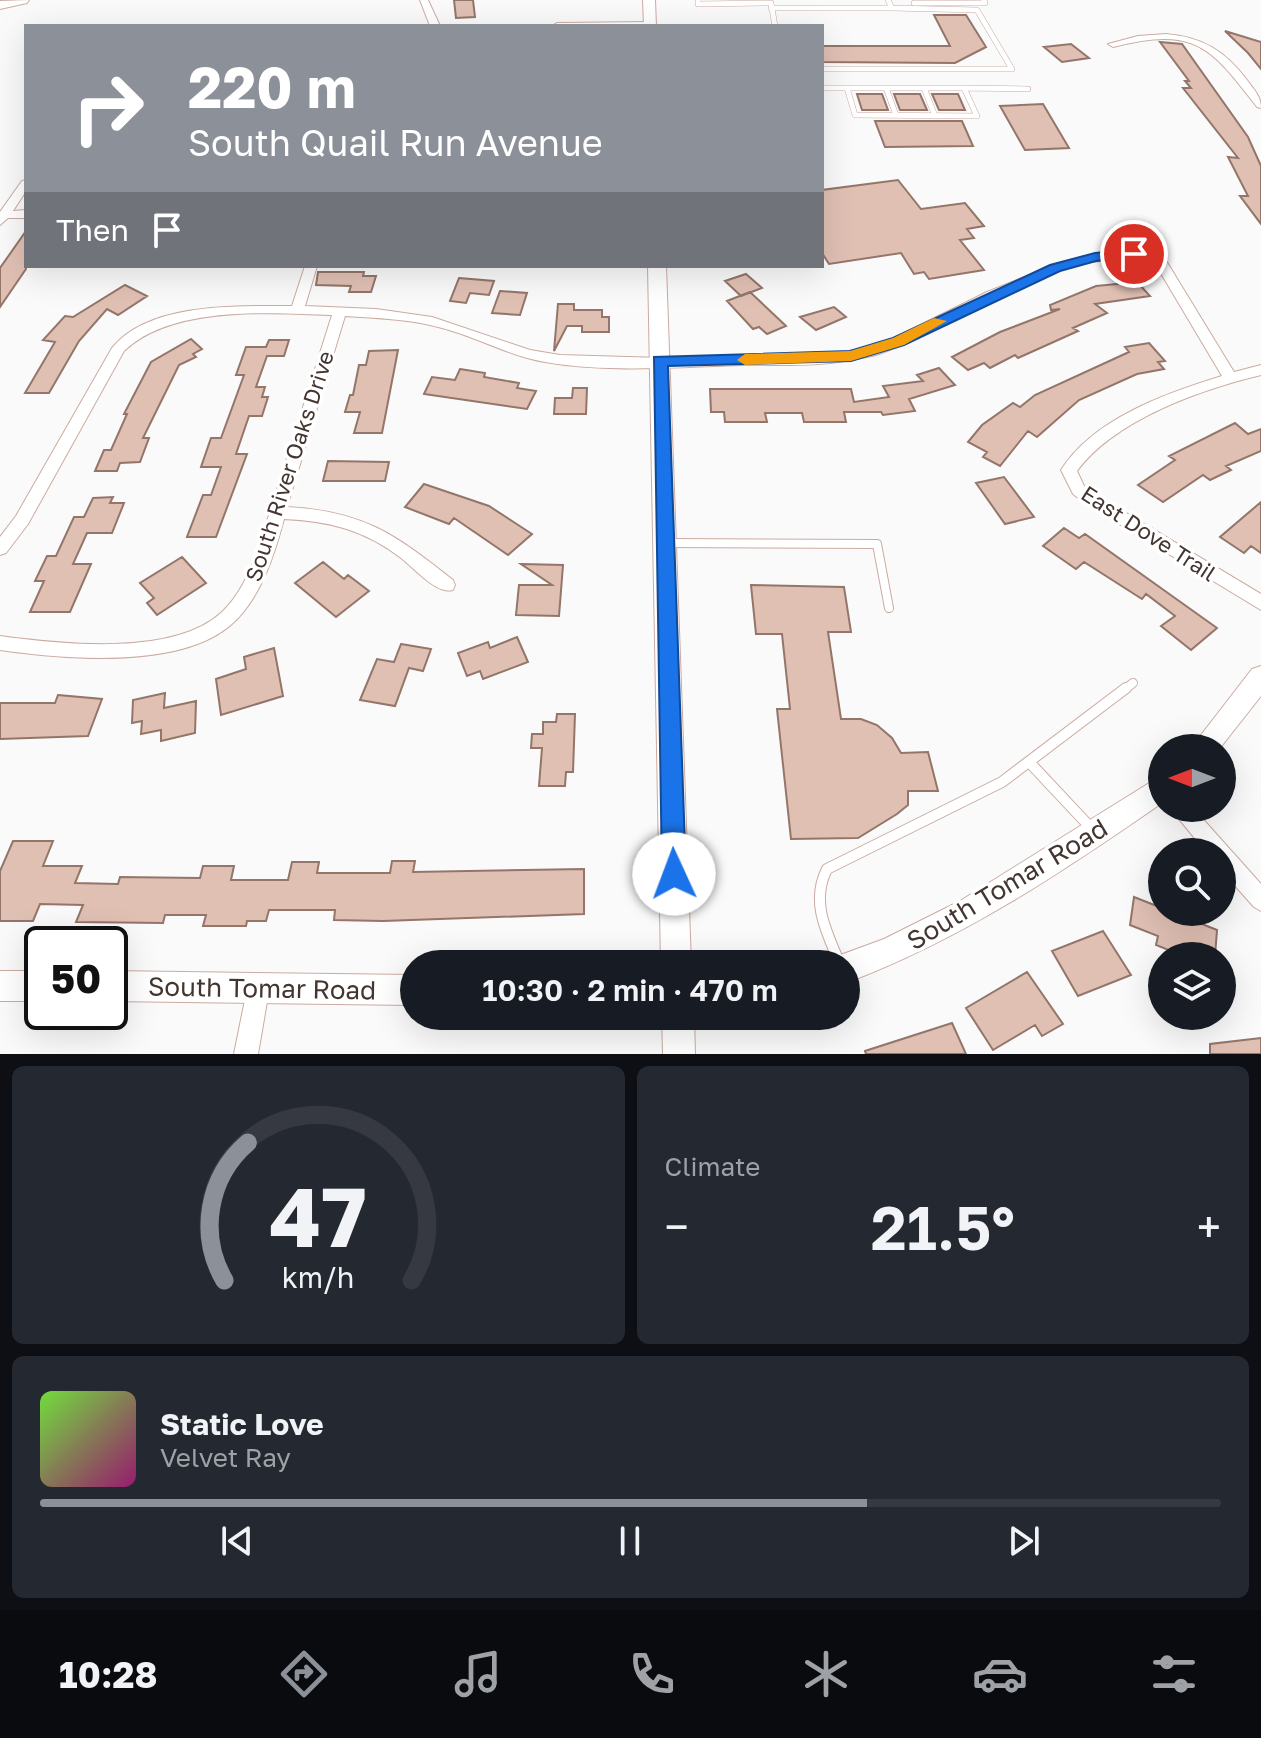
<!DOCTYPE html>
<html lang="en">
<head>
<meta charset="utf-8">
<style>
  :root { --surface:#171b24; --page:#242831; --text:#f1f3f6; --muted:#9ea1a6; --line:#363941; --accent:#8c9099 }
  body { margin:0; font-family:"Golos Text",sans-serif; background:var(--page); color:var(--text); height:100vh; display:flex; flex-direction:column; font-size:30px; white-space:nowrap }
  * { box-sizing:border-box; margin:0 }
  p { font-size:26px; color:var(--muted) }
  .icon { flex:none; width:44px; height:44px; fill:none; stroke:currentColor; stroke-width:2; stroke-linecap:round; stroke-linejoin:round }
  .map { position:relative; height:1054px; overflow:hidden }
  .drawer { display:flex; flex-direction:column; gap:12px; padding:12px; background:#0d0f14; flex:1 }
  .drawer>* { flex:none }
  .hud { position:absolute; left:24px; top:24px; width:800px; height:244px; border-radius:0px; box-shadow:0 8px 32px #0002; background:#8c9099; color:#fff; overflow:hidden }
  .needle { width:52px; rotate:270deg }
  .controls { position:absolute; left:1148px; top:734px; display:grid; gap:16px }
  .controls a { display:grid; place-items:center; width:88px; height:88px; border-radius:50%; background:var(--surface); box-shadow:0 8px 32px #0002; font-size:40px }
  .speed { position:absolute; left:24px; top:926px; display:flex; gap:16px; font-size:40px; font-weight:700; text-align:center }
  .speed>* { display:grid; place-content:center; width:104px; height:104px; border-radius:50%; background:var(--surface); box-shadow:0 8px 32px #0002; line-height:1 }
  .speed .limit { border:4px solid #111; border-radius:12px; background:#fff; color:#111 }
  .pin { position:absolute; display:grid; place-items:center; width:68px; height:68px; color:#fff; margin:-34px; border:4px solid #fff; border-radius:50%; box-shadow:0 2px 8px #0007 }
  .me { position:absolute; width:88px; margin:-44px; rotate:358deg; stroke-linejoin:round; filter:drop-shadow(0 0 6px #0008) }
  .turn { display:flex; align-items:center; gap:28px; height:168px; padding:0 32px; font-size:36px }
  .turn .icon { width:104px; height:104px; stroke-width:2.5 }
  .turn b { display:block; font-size:56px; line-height:68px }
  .then { display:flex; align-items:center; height:76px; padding:0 32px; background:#0003; gap:16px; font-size:30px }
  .big { font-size:60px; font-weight:600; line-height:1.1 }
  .drawer .card { flex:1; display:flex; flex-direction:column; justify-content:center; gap:12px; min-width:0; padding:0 28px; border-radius:12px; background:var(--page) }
  .drawer .dial { align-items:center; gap:0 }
  .dial svg { height:208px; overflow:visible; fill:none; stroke:var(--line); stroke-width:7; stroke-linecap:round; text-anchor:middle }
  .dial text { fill:var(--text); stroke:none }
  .song { display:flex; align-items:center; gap:24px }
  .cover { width:96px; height:96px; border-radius:12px; background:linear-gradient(135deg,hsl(100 70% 55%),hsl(320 70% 35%)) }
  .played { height:8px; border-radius:4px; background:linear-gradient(90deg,var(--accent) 70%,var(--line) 70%) }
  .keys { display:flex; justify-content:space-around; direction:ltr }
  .heat { display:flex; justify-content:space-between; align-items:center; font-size:44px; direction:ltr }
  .drawer .tiles { flex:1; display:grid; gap:12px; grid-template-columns:1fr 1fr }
  .card:last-child { grid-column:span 2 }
  .trip { position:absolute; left:400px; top:950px; width:460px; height:80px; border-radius:40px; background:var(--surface); box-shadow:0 8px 32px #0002; font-weight:600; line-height:80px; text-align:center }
  .menu { display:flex; height:128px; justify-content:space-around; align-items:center; background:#090b0e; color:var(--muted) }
  .menu .icon { width:56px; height:56px }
  .menu .current { color:var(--accent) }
  .menu b { font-size:36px; color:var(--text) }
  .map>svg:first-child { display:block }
  .building { fill:#e1c0b4; stroke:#93756a; stroke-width:2 }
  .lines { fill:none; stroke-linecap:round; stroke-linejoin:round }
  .lane-far2-casing { stroke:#cbaba0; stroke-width:6 }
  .lane-far1-casing { stroke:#cbaba0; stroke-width:10 }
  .lane-casing { stroke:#cbaba0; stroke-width:12 }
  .street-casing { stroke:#cbaba0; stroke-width:2 }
  .secondary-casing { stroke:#cbaba0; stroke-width:2 }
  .lane-far2 { stroke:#fff; stroke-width:5 }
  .lane-far1 { stroke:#fff; stroke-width:8 }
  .lane { stroke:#fff; stroke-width:10 }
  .street { fill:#fff; fill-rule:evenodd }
  .secondary { fill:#fff; fill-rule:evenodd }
  .route { fill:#1a73e8; stroke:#114b97; stroke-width:2 }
  .slow { fill:#f59e0b }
  .labels { text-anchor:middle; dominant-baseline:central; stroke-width:7; stroke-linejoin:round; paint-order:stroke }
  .street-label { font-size:22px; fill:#433631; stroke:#fff }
  .near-street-label { font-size:26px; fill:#433631; stroke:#fff }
</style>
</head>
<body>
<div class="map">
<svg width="1261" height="1054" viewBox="0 0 1261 1054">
  <rect width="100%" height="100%" fill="#fafafa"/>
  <path class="building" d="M454 0H473L475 17 456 18Z
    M934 15H966L986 47 955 63 822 62V46H950Z
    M1225 31 1261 42V69L1248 53Z
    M1160 42 1182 44 1248 137 1261 166V224L1240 196H1248L1228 157 1238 158 1183 88H1191L1185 81H1189Z
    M1071 44 1089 58 1062 62 1044 47Z
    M857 94H882L888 110H862Z
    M894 94H920L927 110H900Z
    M932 94H958L965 110H939Z
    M1043 104 1069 148 1025 150 1000 106Z
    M875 121H962L973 146 885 147Z
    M898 180 921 209 965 203 984 226 967 229 974 238 960 240 984 270 929 279 924 272 914 274 901 253 829 264 822 253V190Z
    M26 231V269L0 307V268Z
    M318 272H364L363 276H376L371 292H349L351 286 316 285Z
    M746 274 762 288 741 296 725 281Z
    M459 278 494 281 489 295 470 293 466 303 450 301Z
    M1137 282 1150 296 1095 304 1107 313 1073 328 1078 331 1018 358 1015 355 990 368 984 363 968 370 952 357 1000 332 1060 309 1051 310 1050 305 1096 286Z
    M125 285 147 296 118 315 107 309 79 341 49 393H25L55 342 43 340 65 316 73 317Z
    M500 291 527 293 520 315 492 313Z
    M750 292 786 326 767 334 759 327 753 329 727 301Z
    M558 304H574V310H602V317H609V332H582V326H567L554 351Z
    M834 307 846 317 816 330 800 317Z
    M191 339 202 349 193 354 196 357 179 365 143 438H149L140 462 120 463 117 471H95L104 450H111L127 414H124L151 362Z
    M269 340H289L284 356H267L256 387H265L262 397H268L262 416H249L236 454H247L216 537H187L203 495H211L221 467H201L211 438H221L244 375H236L246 347H266Z
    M1149 343 1165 361 1158 362 1164 369 1137 374 1079 400 1037 437 1028 431 1000 466 983 457 987 452 968 442 982 425 1013 403 1020 407 1035 395 1129 352 1125 347Z
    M398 350 382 433H354L360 412H345L350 395H353L359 365H366L369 351Z
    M939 368 955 385 909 399 915 411 883 415 881 412H844L846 422H804L802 413H765L767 422H725L724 412H711L710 389H851L854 402 889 397 883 386 923 381 917 375Z
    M460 369 485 373 484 377 519 383 517 388 536 391 527 409 424 394 432 377 455 380Z
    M573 388H587L586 414H554L555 398H572Z
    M1235 423 1248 434 1261 429V451L1226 466 1231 470 1210 480 1203 475 1163 502 1138 485 1175 460 1169 456Z
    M328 461 389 462 385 481H323Z
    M1004 477 1034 517 1005 524 976 483Z
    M424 484 489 506 532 534 508 555 454 518 449 524 405 507Z
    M113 497 110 503H124L112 533H87L73 564H91L70 612H30L44 581H35L47 556H56L74 517H84L93 498Z
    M1261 502V553L1251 546 1244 553 1220 537Z
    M1064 528 1079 538 1085 534 1217 628 1191 650 1161 626 1175 616 1146 594 1142 599 1084 562 1076 569 1043 546Z
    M182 557 206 583 157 615 147 603 154 598 140 583Z
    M323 562 344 579 348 575 369 591 336 617 295 583Z
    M521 564 563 565 559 616 516 615 519 585H552Z
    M751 585 844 587 851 632H828L841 719H861L877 725 892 738 901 753 928 752 938 791H908V805L897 814 858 838 791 839 777 709H790L782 634H756Z
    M517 637 528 662 483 679 480 671 467 676 458 653 488 642 490 648Z
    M401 644 431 649 423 671 409 668 395 706 360 700 377 659 394 662Z
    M274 648 283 696 221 715 216 679 246 669 244 657Z
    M165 693 164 708 196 701 195 733 161 741V730L141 734 142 721 132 723 133 700Z
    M58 695 102 699 88 736 0 739V703H55Z
    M557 714H575L573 772H566L565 786H539L542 748H531L532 734H543V722H556Z
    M13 841H53L43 866H82L75 883 118 884 120 877 200 878 203 866H234L231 880H288L292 862H319L317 873H390L392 861H415L413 872 584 869V914L383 921 334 920 335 910H269L266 921H247L246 926H203L206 915H165L163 923 76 922 83 905 40 904 33 921H0V871Z
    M1134 897 1162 908V912H1172L1217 930 1215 956H1183L1156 945 1158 936 1130 925Z
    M1103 931 1131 975 1078 996 1052 951Z
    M1027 972 1063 1024 1042 1036 1035 1025 993 1050 966 1008Z
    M952 1023 966 1054H866L865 1051Z
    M1261 1038V1054H1210V1044Z"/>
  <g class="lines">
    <g class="lane-far2-casing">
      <path id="lane-far2" d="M698 0V4L771 3
        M888 0 892 8 977 10 1012 69
        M771 3 775 26
        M914 3H985L984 0
        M771 8H892
        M822 69H1012
        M822 88H847
        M847 88H964L977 116 855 115Z
        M886 88 896 115
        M924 88 935 116
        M964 88 1028 89"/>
    </g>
    <g class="lane-far1-casing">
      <path id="lane-far1" d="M667 543 877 544 889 608
        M1124 690 1133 683"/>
    </g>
    <g class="lane-casing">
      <path id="lane" d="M1030 763 1092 829
        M840 964C827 933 810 902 827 869L1002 782 1126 688"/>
    </g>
    <g class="street-casing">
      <path id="street" d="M420 0H428L440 26H430Z
        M650 22 654 26H552L557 23Z
        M1166 34C1203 37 1225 51 1247 80 1254 90 1261 96 1261 108L1257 107C1210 46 1195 26 1113 47L1108 44 1138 36Z
        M26 180V191L13 211 26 210V218H8L0 225V212L22 181Z
        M1135 251 1165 259 1234 372 1261 365V375C1200 390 1116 419 1077 471L1084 486 1098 496 1261 594V610L1086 504 1073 494 1061 470C1094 418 1167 393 1222 376L1156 265C1061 237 965 325 879 354 866 358 851 360 837 362 806 367 772 364 740 365 678 367 606 373 545 362 509 356 477 337 442 328 410 319 377 318 345 316L287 507C363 511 395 534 453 580L455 585 453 590C437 595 414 568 401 558 365 530 329 521 284 519 274 556 261 597 233 623 182 670 64 659 0 650V636C60 644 172 657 221 613 239 596 249 574 258 550L332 315C271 313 172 305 124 351L28 524 6 553 0 555V537L16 516 112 348C149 302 239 306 292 306L305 266H317L305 306 376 309 432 317 530 350 560 355 662 358 833 354 870 347 894 338 987 292 1062 262 1102 252Z
        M1170 808H1193L1261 884V911L1254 907 1222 871V852H1206Z
        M258 979 266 982 269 990 258 1054H234L247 990 250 982Z"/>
    </g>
    <g class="secondary-casing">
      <path id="secondary" d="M29 0 27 3 0 9V1Z
        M643 0H655L656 26H644Z
        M648 266H666L691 964H661Z
        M1261 666V696L1220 748H1191L1252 669Z
        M1162 775V803C1061 873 962 939 846 983V964H833L835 957 884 939 960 901Z
        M0 971H42V1001H0Z
        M110 971 414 975V1005L110 1001Z
        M662 1016H694L695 1054H663Z"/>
    </g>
    <use href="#lane-far2" class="lane-far2"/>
    <use href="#lane-far1" class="lane-far1"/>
    <use href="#lane" class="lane"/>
    <use href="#street" class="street"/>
    <use href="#secondary" class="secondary"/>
  </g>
  <path class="route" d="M1134 250 1139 251V257L1096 261 1060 271 904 345 851 361 668 366 686 874 683 882 674 885 666 882 662 874 654 357 850 351 893 338 1050 265 1095 253Z"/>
  <path class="slow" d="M934 318 947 321 904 345 851 361 745 365 737 360 745 354 850 351 893 338Z"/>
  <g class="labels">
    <g class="street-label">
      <text transform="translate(289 466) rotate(-72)">South River Oaks Drive</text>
      <text transform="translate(1149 533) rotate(33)">East Dove Trail</text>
    </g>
    <g class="near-street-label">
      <text transform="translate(1007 884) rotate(-31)">South Tomar Road</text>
      <text transform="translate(262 988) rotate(1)">South Tomar Road</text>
    </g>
  </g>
</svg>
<div class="controls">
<a><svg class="needle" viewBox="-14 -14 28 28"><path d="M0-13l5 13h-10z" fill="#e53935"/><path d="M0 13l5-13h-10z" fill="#9ea1a6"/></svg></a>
<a><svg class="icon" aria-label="search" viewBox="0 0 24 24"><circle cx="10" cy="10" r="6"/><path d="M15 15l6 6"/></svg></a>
<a><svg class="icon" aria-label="layers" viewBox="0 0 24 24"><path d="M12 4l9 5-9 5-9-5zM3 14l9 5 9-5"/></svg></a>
</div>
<div class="speed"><div class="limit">50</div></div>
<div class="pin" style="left:1134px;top:254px;background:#d93025"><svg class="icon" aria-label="arrive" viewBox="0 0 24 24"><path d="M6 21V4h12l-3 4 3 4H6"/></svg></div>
<svg class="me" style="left:674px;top:874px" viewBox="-20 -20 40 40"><circle r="19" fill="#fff"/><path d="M0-13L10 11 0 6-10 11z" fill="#1a73e8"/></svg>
<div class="trip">10:30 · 2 min · 470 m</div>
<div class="hud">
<div class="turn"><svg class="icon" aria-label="right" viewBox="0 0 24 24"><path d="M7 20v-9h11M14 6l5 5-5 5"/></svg><div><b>220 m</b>South Quail Run Avenue</div></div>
<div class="then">Then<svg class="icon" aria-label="arrive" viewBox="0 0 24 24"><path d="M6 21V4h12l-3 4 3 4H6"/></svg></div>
</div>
</div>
<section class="drawer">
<div class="tiles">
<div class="card dial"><svg viewBox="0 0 100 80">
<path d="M14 69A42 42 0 1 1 86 69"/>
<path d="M14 69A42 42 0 0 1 23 16" stroke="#8c9099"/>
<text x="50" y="56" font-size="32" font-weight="700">47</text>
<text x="50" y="72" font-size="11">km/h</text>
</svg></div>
<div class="card"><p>Climate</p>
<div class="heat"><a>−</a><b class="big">21.5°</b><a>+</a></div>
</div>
<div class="card">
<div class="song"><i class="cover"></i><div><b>Static Love</b><p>Velvet Ray</p></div></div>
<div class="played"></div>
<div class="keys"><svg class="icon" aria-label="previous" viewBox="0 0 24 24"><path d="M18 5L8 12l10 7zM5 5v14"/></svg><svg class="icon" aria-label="pause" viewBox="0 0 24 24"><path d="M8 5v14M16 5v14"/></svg><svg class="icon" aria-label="next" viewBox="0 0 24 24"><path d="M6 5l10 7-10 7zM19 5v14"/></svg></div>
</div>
</div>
</section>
<nav class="menu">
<b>10:28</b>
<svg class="icon current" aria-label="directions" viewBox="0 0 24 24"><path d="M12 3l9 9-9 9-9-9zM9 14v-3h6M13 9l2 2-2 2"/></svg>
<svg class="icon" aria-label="music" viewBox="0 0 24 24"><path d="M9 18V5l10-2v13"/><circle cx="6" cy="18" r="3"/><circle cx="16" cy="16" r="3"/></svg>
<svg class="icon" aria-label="phone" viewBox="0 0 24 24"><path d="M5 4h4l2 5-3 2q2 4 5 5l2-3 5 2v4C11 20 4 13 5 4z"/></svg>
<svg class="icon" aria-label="climate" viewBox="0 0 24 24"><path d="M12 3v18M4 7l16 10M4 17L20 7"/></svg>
<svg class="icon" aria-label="car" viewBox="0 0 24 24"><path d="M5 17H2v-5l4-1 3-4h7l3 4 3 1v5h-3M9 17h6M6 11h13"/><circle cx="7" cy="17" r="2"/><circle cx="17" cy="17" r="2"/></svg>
<svg class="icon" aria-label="filters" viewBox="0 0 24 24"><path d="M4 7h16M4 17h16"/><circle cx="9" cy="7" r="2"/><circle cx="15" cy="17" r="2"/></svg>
</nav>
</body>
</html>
